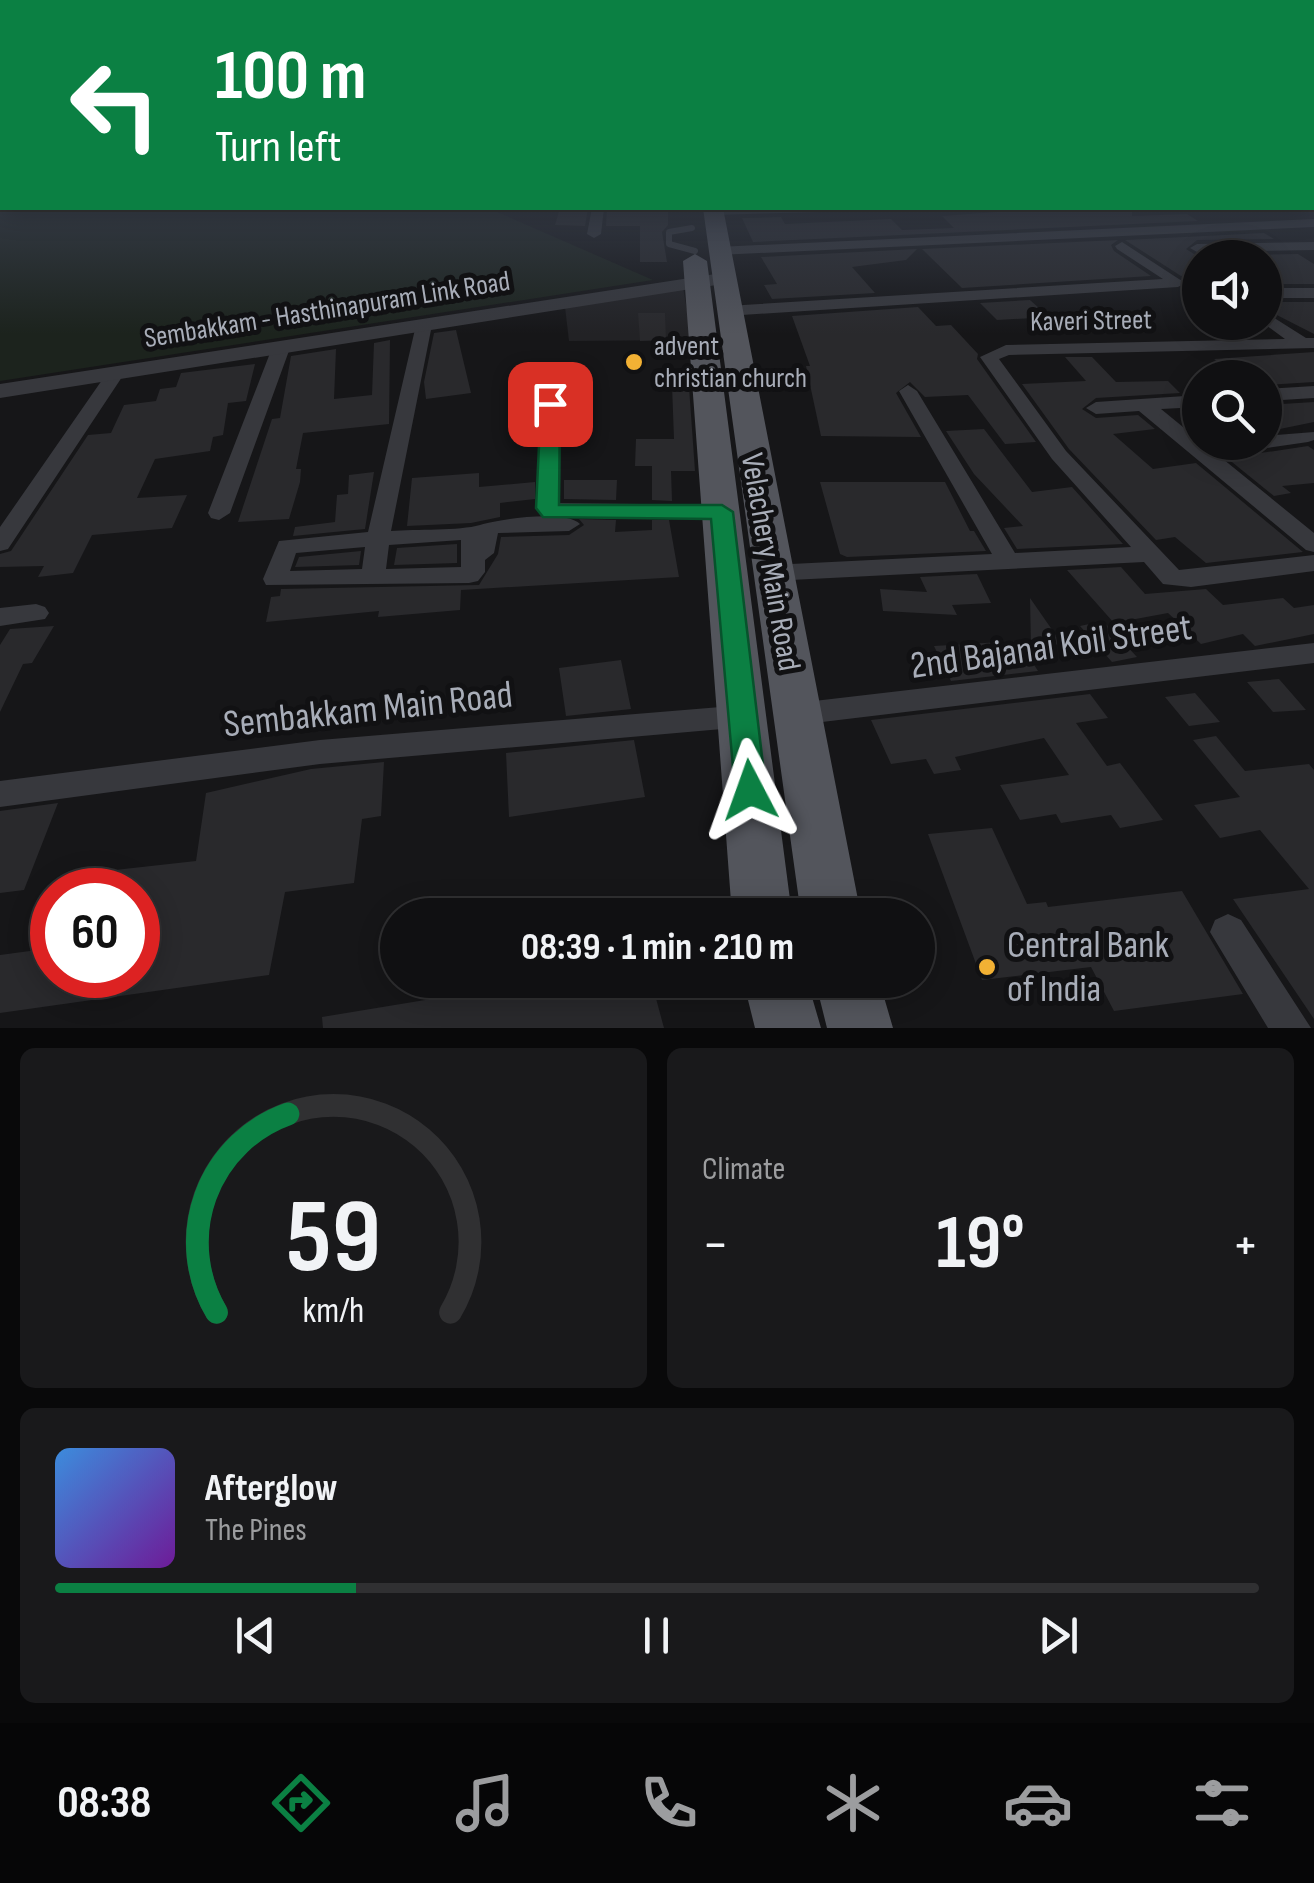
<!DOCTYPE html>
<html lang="en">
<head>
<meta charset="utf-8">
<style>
  :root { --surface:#101012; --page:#19191b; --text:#f1f3f6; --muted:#9c9d9f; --line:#303032; --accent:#0b8043 }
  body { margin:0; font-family:"Sofia Sans Condensed",sans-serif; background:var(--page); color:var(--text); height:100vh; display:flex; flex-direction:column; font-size:38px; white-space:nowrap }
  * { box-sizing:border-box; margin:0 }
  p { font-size:32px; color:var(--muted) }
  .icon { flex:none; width:55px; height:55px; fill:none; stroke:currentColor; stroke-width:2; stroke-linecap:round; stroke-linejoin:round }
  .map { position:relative; height:1028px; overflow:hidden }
  .panel { display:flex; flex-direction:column; gap:20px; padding:20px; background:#09090a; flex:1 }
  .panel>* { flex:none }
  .banner { position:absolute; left:0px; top:0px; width:1315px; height:210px; box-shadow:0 5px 25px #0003,0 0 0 2px var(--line); background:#0b8043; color:#fff; overflow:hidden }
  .fabs { position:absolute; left:1182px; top:240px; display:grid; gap:20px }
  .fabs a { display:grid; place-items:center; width:100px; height:100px; border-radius:50%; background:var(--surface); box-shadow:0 5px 25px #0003,0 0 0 2px var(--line); font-size:50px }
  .speed { position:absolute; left:30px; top:868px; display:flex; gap:20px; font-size:50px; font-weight:700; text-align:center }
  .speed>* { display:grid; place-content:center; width:130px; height:130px; border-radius:50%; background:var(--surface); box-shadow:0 5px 25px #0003,0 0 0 2px var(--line); line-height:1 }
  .speed .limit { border:15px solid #d22; background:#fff; color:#111 }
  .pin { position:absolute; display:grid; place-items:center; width:85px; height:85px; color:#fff; margin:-42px; border-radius:20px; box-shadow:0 5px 15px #0006 }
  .me { position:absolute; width:110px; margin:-55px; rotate:356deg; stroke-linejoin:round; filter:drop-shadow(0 0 8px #0008) }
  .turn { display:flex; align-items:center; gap:35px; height:210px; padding:0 50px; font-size:45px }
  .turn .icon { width:130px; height:130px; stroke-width:2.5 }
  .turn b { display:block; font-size:70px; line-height:85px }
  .big { font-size:75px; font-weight:700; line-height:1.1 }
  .panel .card { flex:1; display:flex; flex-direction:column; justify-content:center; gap:15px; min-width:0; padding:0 35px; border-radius:15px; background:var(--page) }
  .panel .dial { align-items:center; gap:0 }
  .dial svg { height:260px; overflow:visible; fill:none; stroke:var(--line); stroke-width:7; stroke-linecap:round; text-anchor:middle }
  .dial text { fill:var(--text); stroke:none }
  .song { display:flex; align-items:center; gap:30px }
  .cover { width:120px; height:120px; border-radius:15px; background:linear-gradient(135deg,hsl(210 70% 55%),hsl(280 70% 35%)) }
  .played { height:10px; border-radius:5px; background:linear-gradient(90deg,var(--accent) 25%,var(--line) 25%) }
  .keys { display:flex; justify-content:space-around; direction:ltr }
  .heat { display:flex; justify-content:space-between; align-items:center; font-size:55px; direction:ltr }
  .panel .tiles { flex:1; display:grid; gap:20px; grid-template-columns:1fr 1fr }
  .card:last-child { grid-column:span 2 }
  .trip { position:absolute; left:380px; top:898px; width:555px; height:100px; border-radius:50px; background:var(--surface); box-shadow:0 5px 25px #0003,0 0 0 2px var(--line); font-weight:700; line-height:100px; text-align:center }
  .menu { display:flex; height:160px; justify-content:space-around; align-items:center; background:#060607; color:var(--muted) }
  .menu .icon { width:70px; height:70px }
  .menu .active { color:var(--accent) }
  .menu b { font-size:45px; color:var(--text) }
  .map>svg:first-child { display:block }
  .built { fill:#222225 }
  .green { fill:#1c231d }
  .building { fill:#29292c }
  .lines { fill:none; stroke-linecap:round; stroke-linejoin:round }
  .service { stroke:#37383d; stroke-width:6 }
  .minor { fill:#37383d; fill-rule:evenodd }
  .tertiary { fill:#37383d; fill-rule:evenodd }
  .primary { fill:#53555c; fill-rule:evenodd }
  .route { fill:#0b8043; stroke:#07532c; stroke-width:2.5 }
  .poi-dot { fill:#f2b134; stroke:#111113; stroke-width:4 }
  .labels { text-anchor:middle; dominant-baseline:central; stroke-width:10; stroke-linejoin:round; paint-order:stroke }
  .far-street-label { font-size:28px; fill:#a8adb8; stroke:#111113 }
  .far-poi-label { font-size:28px; fill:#a8adb8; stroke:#111113; text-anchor:start }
  .street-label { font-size:32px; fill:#a8adb8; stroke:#111113 }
  .near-street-label { font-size:38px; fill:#a8adb8; stroke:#111113 }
  .near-poi-label { font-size:38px; fill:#a8adb8; stroke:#111113; text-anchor:start }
</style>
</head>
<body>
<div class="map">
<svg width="1314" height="1028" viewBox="0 0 1314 1028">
  <rect width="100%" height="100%" fill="#161618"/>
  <path class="built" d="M683 287 692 340 569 341 565 307Z"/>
  <path class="green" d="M0 190 2 208H488L653 280 0 381Z"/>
  <path class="building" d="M560 208H588L585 226 555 225Z
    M607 208H668V225L662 232 667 262H640V226H606Z
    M1051 208H1132V216L1187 214 1198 221 753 242 742 218 781 217 785 224 891 219 902 230 954 228 942 216Z
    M1264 233 1274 239 1197 240 1186 249 1197 256 1298 254 1314 264V284H1265V258H1200V275L1181 276 1125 240Z
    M1118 240 1111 245 1114 251 1151 276 962 288 922 249Z
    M917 249 906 260 852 267 875 293 772 299 764 285 777 284 761 257Z
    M1030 300 1049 317 997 320 980 303Z
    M1265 302H1314V334L1265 309Z
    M918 307 936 326 951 325 978 354 977 359 1036 442 1005 444 968 395 925 397 910 382 896 393 921 437 821 436 806 366H810L792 316Z
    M638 313H665L666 340 640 341Z
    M456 330 471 393 426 399 424 382 434 333Z
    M390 340 389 424 303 433 296 469H301L300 482 289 519 238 522 272 419 280 418 291 356 336 349 334 399 372 395 374 343Z
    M1314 352V382L1265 385V378H1239L1214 359Z
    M1065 357H1092L1116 382 1168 381 1180 393 1096 398 1082 409 1096 418 1138 415 1155 429 1113 434 1153 469 1196 463 1303 552 1206 563 1175 537 1156 540 1069 449 1022 384 1086 381Z
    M255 364 246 401 228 403 223 435 213 437 210 451 155 459 137 498 187 495 172 528 92 535 73 573 38 577 44 566 0 567V554L11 551 88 435 111 433 124 405 156 401 160 389 176 387 181 373Z
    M672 385 689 387 695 471H671L672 501 652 500V466H635L636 439H674Z
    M1314 402V422L1265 432V405Z
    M984 429 1032 492 1072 487 1123 544 1017 549 1004 528 1023 526 974 474 946 431Z
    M1308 446 1314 450V483L1282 486 1291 493 1274 496 1227 458Z
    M374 472 365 529 293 536 295 527 335 522 337 495 348 494 349 475Z
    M479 473V487L535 482V499L500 503V517L471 523 407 526 412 478Z
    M564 480H617L616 500 564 499Z
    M820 482H945L970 531H974L986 551 847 557 840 554Z
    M579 519 616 520 615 532 652 530V520H669L679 577 461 590 460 610 378 617 379 611 266 622 271 597 280 596 281 589 479 585 498 554 501 537 569 535 584 525Z
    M457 544V563L394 565 397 548Z
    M361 551 359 565 295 567 299 557Z
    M1121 567 1145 594 1206 589 1223 605 1283 598 1294 608 1314 605V634L1255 646 1243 634 1201 644 1168 613 1114 623 1067 570Z
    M977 574 991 603 952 605 957 615 883 611 880 589 927 592 920 577Z
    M1030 598 1062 644 1031 647Z
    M1103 621 1137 657 1112 662 1080 626Z
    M54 626 32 663 23 664 0 712V645L10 629Z
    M1019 641 1038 671 951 681 934 646Z
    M621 660 631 709 566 716 559 668Z
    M1279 679 1306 710 1273 712 1247 682Z
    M1195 693 1220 722 1189 726 1165 697Z
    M1090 694 1108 718 1076 723 1107 766 1120 763 1163 820 1120 828 1111 815 1061 823 1056 814 1020 820 1000 785 1069 775 1044 738 955 757 961 770 934 774 926 759 891 764 871 720Z
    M1216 736 1245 771 1309 764 1314 770V1019L1233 899 1309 889 1260 830 1220 838 1194 805 1240 797 1193 740Z
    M634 740 645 797 509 817 506 753Z
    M384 762 381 816 362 819 354 883 285 892 269 975 0 1013V955L52 948V975H138V890H108L115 870 196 861 206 793 311 769Z
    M58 803 24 890 0 893V811Z
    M992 828 1027 904 1046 902 1048 907 1182 891 1243 994 1114 1011 1091 967 982 980 928 834Z
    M547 980H651L664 1028H323L322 1017Z"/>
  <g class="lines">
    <path class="service" d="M692 228 669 232V244L695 251
      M1178 283 1200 282"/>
    <path class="minor" d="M592 208H604L601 234 594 238 587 234Z
      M709 208H825L819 212 713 215 709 214Z
      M1314 219V227L718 255 711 251 718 247Z
      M1122 242 1185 283 1178 287 727 316 719 311 727 306 1163 279 1117 249 1115 246Z
      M1314 242V250L1197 252 1190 248 1197 244Z
      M1265 288H1314V298H1265Z
      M1265 312 1306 338H1314V348L1009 355 999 359 1066 451 1179 570 1314 555V571L1191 587 1163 584 1144 562 771 581 759 573 771 565 992 554 899 391 908 385 917 391 1015 553 1131 547 1052 459 980 357 1006 345 1285 339 1262 322Z
      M424 320 432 325 391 531C416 529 459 531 480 525 499 519 566 509 580 524L569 531 498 533 494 553 485 560V572L478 581 469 583 266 585 263 579 279 541 368 532 416 325ZM461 540V567L386 569 389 545ZM365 547 362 569 290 571 296 553Z
      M281 343 290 348 230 513 219 520 211 518 208 513 272 348Z
      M552 364 561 369 560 503 722 505 730 507 733 512 730 517 541 515 538 510 543 369Z
      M115 369 124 374 8 549 0 551V527L109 370Z
      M1314 386V398L1265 401V389Z
      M1200 395V407L1161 409 1205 445 1265 442V436L1314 432V440L1308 442 1218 455 1314 533V552L1306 550 1139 411 1096 414 1086 408 1096 402Z
      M36 604 45 607 49 613 45 619 0 626V608Z
      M1314 643V663L797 725 787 722 782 714 787 706 797 703Z
      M745 705 755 708 760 716 755 724 745 727 320 764 0 807V781L320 740Z
      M1228 914 1241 920 1311 1028H1268L1210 932 1215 920Z"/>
    <path class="tertiary" d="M722 273 732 279 729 283 0 398V384Z"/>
    <path class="primary" d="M703 208H723L861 915H801Z
      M695 254 707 261 792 915H732L683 261Z
      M743 980H807L821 1028H755Z
      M815 980H879L893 1028H827Z"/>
  </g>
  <linearGradient id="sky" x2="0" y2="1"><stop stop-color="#0c0c0d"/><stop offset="0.57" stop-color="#363c48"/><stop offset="1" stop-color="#363c48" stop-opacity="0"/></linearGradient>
  <rect width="1314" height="334" fill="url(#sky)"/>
  <path class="route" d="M550 398 560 404 559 505H722L733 512 766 790 762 800 750 803 739 800 735 790 711 519 543 517 536 508 541 404Z"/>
  <g class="poi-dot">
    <circle cx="634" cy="362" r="10"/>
    <circle cx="987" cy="967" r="10"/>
  </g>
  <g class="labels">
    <g class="far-street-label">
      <text transform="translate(327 310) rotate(-9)">Sembakkam - Hasthinapuram Link Road</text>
      <text transform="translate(1091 321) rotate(-1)">Kaveri Street</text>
    </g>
    <g class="far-poi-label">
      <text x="654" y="346">advent<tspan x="654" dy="32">christian church</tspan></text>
    </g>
    <g class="street-label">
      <text transform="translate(770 562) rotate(80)">Velachery Main Road</text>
    </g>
    <g class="near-street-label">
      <text transform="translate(1051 647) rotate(-8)">2nd Bajanai Koil Street</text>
      <text transform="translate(368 710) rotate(-6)">Sembakkam Main Road</text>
    </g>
    <g class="near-poi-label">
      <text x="1007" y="945">Central Bank<tspan x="1007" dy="44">of India</tspan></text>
    </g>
  </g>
</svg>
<div class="fabs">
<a><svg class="icon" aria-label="sound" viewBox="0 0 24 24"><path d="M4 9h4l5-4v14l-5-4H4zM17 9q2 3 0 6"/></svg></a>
<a><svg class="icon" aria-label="search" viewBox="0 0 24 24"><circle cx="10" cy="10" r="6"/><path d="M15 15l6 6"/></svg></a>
</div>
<div class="speed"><div class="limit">60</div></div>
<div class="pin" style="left:550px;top:404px;background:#d93025"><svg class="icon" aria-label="arrive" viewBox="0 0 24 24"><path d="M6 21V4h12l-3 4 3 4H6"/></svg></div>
<svg class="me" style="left:750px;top:790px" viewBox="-20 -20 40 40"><path d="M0-17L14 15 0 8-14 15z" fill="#0b8043" stroke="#fff" stroke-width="4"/></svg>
<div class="trip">08:39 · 1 min · 210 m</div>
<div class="banner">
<div class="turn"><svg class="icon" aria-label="left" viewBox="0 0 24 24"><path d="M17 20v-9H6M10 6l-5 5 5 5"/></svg><div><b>100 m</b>Turn left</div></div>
</div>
</div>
<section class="panel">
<div class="tiles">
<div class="card dial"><svg viewBox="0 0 100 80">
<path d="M14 69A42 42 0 1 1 86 69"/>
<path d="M14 69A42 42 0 0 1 36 8" stroke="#0b8043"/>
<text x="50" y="56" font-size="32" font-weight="700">59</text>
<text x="50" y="72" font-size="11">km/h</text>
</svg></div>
<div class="card"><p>Climate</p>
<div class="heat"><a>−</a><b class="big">19°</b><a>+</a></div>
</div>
<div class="card">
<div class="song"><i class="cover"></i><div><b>Afterglow</b><p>The Pines</p></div></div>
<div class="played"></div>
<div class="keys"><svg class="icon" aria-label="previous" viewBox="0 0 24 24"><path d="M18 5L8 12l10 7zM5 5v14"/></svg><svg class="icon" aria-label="pause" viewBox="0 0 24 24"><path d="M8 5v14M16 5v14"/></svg><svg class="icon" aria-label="next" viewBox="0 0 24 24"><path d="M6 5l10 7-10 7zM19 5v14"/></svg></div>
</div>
</div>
</section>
<nav class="menu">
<b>08:38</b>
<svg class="icon active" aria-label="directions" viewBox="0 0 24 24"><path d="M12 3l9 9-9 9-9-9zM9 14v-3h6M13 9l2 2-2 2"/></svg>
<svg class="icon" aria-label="music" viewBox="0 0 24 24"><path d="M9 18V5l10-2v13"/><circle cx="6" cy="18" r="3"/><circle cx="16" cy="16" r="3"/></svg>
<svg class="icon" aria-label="phone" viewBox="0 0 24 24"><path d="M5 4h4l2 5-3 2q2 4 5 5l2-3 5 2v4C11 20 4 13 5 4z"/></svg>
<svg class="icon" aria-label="climate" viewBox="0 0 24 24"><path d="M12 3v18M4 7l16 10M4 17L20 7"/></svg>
<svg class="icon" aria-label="car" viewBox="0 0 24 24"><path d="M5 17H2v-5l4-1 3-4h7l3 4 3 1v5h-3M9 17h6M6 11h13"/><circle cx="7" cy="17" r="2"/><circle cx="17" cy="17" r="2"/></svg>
<svg class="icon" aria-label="filters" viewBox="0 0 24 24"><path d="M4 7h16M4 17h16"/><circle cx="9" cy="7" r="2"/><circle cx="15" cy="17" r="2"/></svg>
</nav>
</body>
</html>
